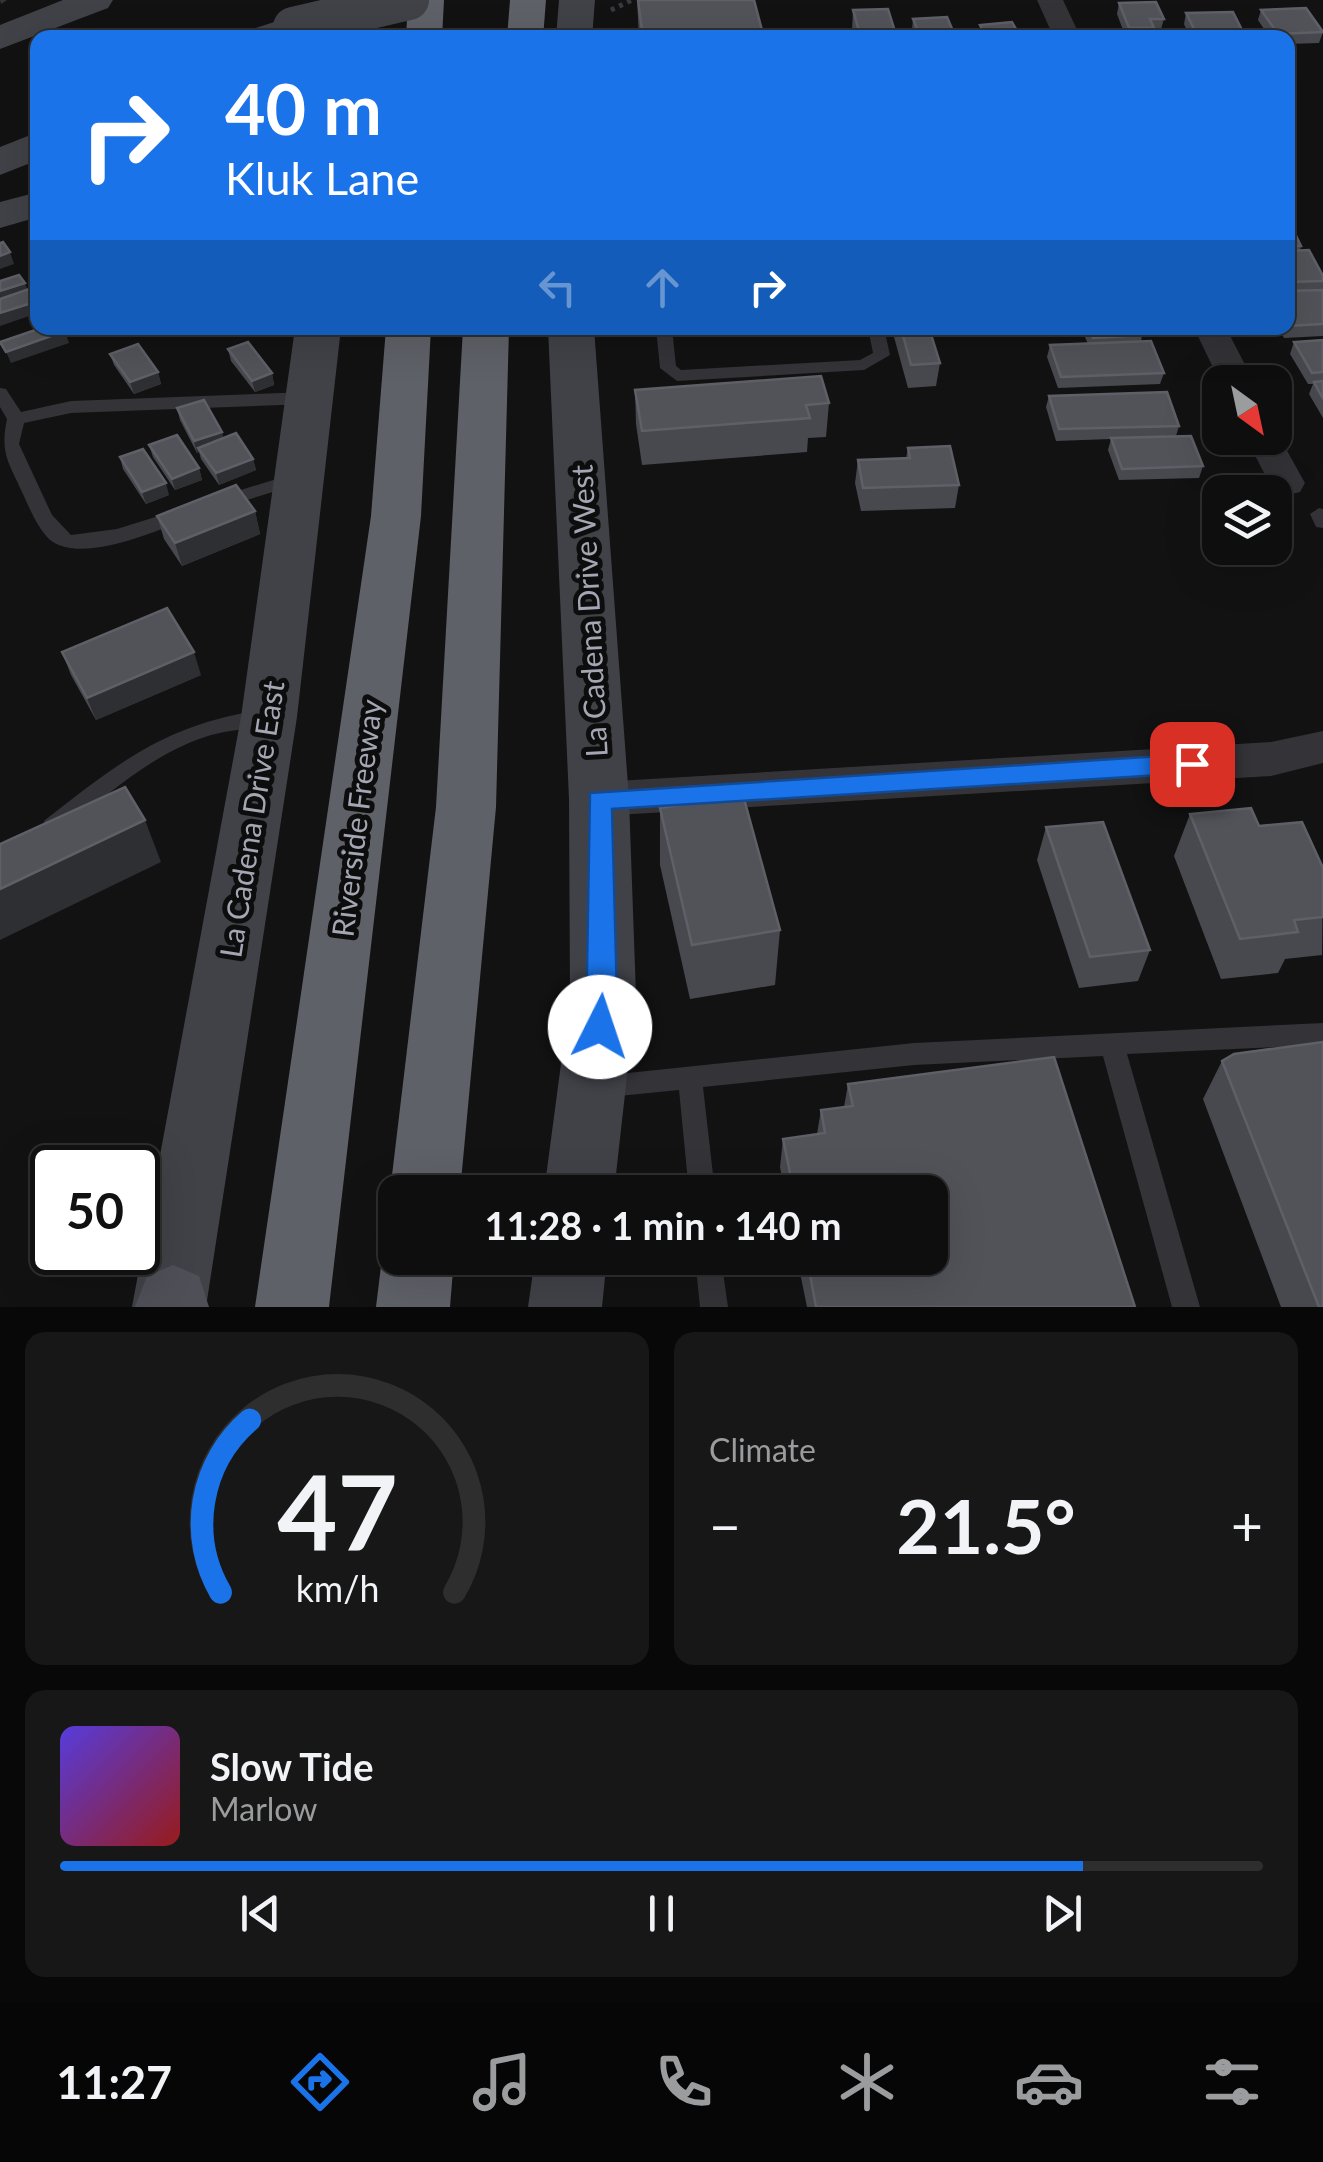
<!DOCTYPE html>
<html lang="en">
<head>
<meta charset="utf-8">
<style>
  :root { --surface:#0e0e0e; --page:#171717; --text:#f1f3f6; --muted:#9b9c9e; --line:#2e2e2e; --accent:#1a73e8 }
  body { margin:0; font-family:Lato,sans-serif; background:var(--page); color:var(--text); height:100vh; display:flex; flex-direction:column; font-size:38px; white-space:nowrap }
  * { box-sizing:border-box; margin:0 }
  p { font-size:32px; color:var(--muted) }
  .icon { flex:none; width:55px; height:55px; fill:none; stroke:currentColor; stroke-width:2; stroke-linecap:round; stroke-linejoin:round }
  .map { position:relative; height:1307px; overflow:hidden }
  .panel { display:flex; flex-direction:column; gap:25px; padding:25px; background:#080808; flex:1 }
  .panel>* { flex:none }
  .top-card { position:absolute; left:30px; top:30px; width:1265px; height:305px; border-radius:20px; box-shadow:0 10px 40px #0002,0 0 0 2px var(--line); background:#1a73e8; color:#fff; overflow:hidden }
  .needle { width:65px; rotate:147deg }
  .tools { position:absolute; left:1202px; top:365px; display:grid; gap:20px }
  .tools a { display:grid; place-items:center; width:90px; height:90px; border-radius:20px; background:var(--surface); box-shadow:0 10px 40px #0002,0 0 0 2px var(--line); font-size:50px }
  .speed { position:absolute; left:30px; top:1145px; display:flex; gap:20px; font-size:50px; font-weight:700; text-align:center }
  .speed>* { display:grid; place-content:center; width:130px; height:130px; border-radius:50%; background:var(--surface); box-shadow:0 10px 40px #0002,0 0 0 2px var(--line); line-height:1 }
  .speed .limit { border:5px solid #111; border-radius:15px; background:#fff; color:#111 }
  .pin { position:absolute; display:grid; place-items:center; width:85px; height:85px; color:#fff; margin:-42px; border-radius:20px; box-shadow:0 5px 15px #0006 }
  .me { position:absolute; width:110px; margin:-55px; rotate:4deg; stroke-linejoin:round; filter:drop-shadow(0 0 8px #0008) }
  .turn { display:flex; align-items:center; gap:35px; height:210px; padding:0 30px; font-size:45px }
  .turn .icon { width:130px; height:130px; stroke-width:2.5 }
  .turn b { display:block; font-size:70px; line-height:85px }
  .lanes { display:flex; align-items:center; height:95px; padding:0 30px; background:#0003; justify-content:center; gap:50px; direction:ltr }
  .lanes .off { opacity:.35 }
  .big { font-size:75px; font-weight:700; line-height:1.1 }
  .panel .tile { flex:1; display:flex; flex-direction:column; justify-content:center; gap:15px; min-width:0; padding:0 35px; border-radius:20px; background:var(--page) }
  .panel .dial { align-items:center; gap:0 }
  .dial svg { height:260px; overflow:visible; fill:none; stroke:var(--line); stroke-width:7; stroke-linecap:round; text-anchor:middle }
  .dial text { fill:var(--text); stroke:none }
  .song { display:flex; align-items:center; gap:30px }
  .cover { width:120px; height:120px; border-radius:15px; background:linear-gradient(135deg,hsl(250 70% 55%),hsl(0 70% 35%)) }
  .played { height:10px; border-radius:5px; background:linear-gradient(90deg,var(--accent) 85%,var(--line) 85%) }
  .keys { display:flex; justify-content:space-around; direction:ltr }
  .heat { display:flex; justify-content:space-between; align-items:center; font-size:55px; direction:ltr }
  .panel .tiles { flex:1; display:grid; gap:25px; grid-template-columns:1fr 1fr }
  .tile:last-child { grid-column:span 2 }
  .trip { position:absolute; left:378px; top:1175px; width:570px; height:100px; border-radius:20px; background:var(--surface); box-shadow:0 10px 40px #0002,0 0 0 2px var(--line); font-weight:700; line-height:100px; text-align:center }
  .tabs { display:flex; height:160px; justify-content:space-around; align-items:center; background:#060606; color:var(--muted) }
  .tabs .icon { width:70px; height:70px }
  .tabs .on { color:var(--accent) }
  .tabs b { font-size:45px; color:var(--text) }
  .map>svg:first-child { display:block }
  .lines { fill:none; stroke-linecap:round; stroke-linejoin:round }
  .path { stroke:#393a3f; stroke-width:5; stroke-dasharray:4 5; stroke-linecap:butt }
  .lane { fill:#333338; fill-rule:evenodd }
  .street { fill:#333338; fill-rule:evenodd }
  .secondary { fill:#414248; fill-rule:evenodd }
  .primary { fill:#4f5057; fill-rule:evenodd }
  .highway { fill:#5f6168; fill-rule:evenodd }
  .secondary-bridge { stroke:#414248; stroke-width:40 }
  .wall { fill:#48494e }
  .shaded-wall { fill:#2e2f32 }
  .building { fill:#525359; stroke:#5f6067; stroke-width:2.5 }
  .route { fill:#1a73e8; stroke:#114b97; stroke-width:2.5 }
  .labels { text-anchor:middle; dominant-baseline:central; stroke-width:10; stroke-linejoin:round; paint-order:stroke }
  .street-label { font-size:30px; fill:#a4a7b3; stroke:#0d0d0e }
</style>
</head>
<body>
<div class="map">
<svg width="1323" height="1307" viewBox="0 0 1323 1307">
  <rect width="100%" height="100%" fill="#121213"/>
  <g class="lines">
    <path class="path" d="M611 10 632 0"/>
    <path class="lane" d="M0 0H7L1 4Z
      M795 29H805L808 38H794Z
      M656 328H672L676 366 681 370 860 360 873 353 868 328H884L890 355 864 370 677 381 660 368Z
      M0 388 6 389 21 412 71 401 309 392 318 398 309 404 71 413 24 423 19 444 52 515 71 535 117 529 184 508 193 514 191 518C157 530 80 566 49 539 37 527 29 507 22 492 8 461 0 453 7 419L0 407Z
      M299 472 308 478 305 482 221 508 212 502 215 498Z
      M1319 508 1323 509V528L1316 527 1310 514Z
      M267 709 274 711 277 717 274 723C252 730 228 729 205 737 150 755 105 797 61 832L53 835 45 832 42 826 45 820C122 760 168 723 267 709Z
      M1323 1023V1045L1127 1054 1200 1307H1172L1103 1056 914 1065 703 1087 715 1192H689L679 1090 599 1098 590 1095 587 1087 590 1079 599 1076 914 1043Z
      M695 1258H721L728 1307H700Z"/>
    <path class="street" d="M1037 0H1063L1081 38H1054Z
      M1194 328H1226L1254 382H1220Z
      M1275 429 1305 483 1300 492 1287 495 1274 492 1246 438H1275Z
      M1323 731V763L1271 776 599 816 584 811 577 799 584 787 599 782 1271 742Z"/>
    <path class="secondary" d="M63 0H113L108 8 0 49V25Z
      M559 0H595L592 38H556Z
      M293 16 306 19 311 27 306 35 244 38 249 30Z
      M38 132V160L0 175V147Z
      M38 192V217L0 228V202Z
      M295 328H341L297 717 206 1307H132L241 717Z
      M548 328H594L629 799 636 996 614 1192H544L570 996 569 799Z
      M535 1258H607L602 1307H528Z"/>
    <path class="primary" d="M173 1265 199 1276 209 1307H135L147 1276Z"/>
    <path class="highway" d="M408 0H444L442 38H406Z
      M510 0H546L543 38H507Z
      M386 328H431L421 516 329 1307H255L371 516Z
      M463 328H509L496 807 460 1192H395V1205L390 1192 436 807Z
      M395 1231V1258H454L450 1307H376L382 1258Z"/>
    <path class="secondary-bridge" d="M293 27 409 0"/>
  </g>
  <path class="wall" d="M637 0 764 38H639Z
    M1119 3 1164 19 1161 29 1153 30 1151 38H1126L1117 14Z
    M853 10 897 38H853L852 31Z
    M1261 10 1323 32 1319 43 1288 44V38H1270L1258 20Z
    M1186 13 1244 34 1243 38H1190L1184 24Z
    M913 19 956 38H915L912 30Z
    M980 25 1021 38H979Z
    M1288 219 1301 246 1300 250 1323 276V336L1284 338 1279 328H1288Z
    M896 328H929L940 363 936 386 908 388 894 337Z
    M1081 328H1139L1142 335 1141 342 1164 373 1160 384 1058 388 1047 357 1050 345 1088 344Z
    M1323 340V418L1309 394 1313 384H1308L1290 354 1294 342Z
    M228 349 272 373 274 385 255 392 231 361Z
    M110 354 158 372 161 384 134 394 114 365Z
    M635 390 829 403 826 437 808 438 807 452 642 465 636 424Z
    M1049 396 1179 426 1176 436 1203 466 1199 478 1119 480 1108 450 1111 439 1056 441 1046 407Z
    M177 408 222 432 223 438 253 459 256 470 219 485 201 459 199 452 197 453 180 420Z
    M149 445 199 468 202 480 175 490 153 457Z
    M908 448 959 485 955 508 861 511 855 483 858 460 906 458Z
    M120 457 169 495 146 504 123 469Z
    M255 511 260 534 182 566 164 539 157 516Z
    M62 652 201 675 96 720 71 675Z
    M660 808 780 930 775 985 690 999 660 865Z
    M1190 814 1259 826 1323 868 1322 955 1285 959 1278 973 1221 979 1174 856Z
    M1046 827 1150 950 1138 981 1079 988 1037 860Z
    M1222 1061 1323 1307H1281L1203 1099Z
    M848 1084 1135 1307H807L797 1258H930V1192H785L780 1167 783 1139 817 1134 821 1110 844 1107Z"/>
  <path class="shaded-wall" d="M10 252 14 264 0 269V256Z
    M25 283 29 294 0 304V291Z
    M38 301V313L0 326V313Z
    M65 331 69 343 11 363 6 352Z
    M158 372 161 384 134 394 130 382Z
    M272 373 274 385 255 392 252 381Z
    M222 432 225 444 198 448 199 452 197 453 194 441Z
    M253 459 256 470 219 485 216 473Z
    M199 468 202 480 175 490 172 479Z
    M166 483 169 495 146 504 142 492Z
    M255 511 260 534 182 566 175 543Z
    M194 652 201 675 96 720 87 698Z
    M145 820 161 862 0 940V889Z"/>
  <path class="building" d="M638 0H754L764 38H643Z
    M1156 2 1164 19H1150L1154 28H1129L1119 3Z
    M1306 8 1323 32 1278 34 1261 10Z
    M888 9 897 38H861L853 10Z
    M1233 12 1244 34 1197 35 1186 13Z
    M947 17 956 38H921L913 19Z
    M1012 22 1021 38H987L980 25Z
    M1288 219 1301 246H1288Z
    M3 242 10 252 0 256V243Z
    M1309 250 1323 276V281L1288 282V251Z
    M19 275 25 283 0 291V281Z
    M35 287 38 291V301L0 313V299Z
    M1323 290V324L1288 326V291Z
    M41 328H63L65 331 6 352 0 342Z
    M901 328H929L940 363 911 365Z
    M1089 328H1139L1142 335 1093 338Z
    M1323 340V372L1312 373 1294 342Z
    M1151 341 1164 373 1061 377 1050 345Z
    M248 342 272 373 252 381 228 349Z
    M138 344 158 372 130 382 110 354Z
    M821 376 829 403 806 405 810 418 642 431 635 390Z
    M1323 381V399L1314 382Z
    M1167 392 1179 426 1059 429 1049 396Z
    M204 400 222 432 194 441 177 408Z
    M236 433 253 459 216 473 198 448Z
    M177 435 199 468 172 479 149 445Z
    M1191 436 1203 466 1122 469 1111 438Z
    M950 446 959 485 863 488 858 460 910 458 908 448Z
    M143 449 166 483 142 492 120 457Z
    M236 485 255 511 175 543 157 516Z
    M167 608 194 652 87 698 62 652Z
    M125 787 145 820 0 889V844Z
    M743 795 780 930 692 945 660 808Z
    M1251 808 1259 826 1302 822 1323 868V917L1294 920 1298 932 1240 939 1190 814Z
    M1103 822 1150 950 1090 957 1046 827Z
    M1323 1042V1307H1319L1222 1061 1234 1054Z
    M1054 1057 1135 1307H816L807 1258H930V1192H794L783 1139 825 1133 821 1110 853 1106 848 1084Z"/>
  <path class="route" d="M1192 754 1204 764 1192 773 612 809 617 996 609 1035 600 1039 590 1035 586 1027 590 793Z"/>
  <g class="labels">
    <g class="street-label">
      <text transform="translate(588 611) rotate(-93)">La Cadena Drive West</text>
      <text transform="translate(356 818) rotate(-83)">Riverside Freeway</text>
      <text transform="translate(251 819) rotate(-81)">La Cadena Drive East</text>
    </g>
  </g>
</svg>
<div class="tools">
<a><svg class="needle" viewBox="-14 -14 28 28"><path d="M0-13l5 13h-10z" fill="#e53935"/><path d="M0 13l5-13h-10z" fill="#9b9c9e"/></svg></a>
<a><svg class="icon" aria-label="layers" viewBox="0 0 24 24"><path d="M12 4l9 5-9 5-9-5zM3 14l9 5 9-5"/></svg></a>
</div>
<div class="speed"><div class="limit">50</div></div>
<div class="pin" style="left:1192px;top:764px;background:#d93025"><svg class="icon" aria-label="arrive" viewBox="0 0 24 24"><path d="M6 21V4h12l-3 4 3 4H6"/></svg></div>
<svg class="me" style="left:600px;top:1027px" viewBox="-20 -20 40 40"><circle r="19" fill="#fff"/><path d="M0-13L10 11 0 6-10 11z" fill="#1a73e8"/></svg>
<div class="trip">11:28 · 1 min · 140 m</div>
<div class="top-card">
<div class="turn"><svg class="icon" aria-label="right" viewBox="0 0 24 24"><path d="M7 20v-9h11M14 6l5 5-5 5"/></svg><div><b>40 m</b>Kluk Lane</div></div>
<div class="lanes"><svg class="icon off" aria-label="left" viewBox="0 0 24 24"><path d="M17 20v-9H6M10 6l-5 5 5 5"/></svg><svg class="icon off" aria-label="ahead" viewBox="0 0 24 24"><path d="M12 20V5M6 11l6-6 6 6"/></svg><svg class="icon" aria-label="right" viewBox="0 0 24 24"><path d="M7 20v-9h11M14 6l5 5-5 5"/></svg></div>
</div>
</div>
<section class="panel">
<div class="tiles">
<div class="tile dial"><svg viewBox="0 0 100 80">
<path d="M14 69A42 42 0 1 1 86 69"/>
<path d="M14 69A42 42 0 0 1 23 16" stroke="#1a73e8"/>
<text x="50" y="56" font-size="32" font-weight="700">47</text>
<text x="50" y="72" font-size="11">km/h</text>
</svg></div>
<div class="tile"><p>Climate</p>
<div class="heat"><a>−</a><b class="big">21.5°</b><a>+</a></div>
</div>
<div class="tile">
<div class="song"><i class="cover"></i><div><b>Slow Tide</b><p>Marlow</p></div></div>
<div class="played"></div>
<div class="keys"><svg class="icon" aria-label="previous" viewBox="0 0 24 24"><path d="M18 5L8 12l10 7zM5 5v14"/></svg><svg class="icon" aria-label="pause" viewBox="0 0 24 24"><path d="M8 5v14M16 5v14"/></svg><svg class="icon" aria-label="next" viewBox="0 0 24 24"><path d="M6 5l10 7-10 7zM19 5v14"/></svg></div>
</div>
</div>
</section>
<nav class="tabs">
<b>11:27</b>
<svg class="icon on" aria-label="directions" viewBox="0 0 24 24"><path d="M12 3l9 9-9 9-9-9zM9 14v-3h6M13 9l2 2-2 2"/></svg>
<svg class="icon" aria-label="music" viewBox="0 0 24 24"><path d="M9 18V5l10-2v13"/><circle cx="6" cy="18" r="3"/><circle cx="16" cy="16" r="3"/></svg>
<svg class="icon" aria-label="phone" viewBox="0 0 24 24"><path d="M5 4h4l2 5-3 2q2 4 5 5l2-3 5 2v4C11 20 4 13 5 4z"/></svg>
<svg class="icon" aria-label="climate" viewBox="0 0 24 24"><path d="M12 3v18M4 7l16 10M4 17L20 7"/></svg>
<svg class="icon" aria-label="car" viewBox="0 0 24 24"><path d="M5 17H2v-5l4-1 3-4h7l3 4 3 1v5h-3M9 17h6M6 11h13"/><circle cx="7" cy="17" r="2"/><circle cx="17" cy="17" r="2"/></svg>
<svg class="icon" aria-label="filters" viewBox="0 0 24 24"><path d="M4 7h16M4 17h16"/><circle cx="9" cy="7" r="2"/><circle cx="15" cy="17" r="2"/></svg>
</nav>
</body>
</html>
